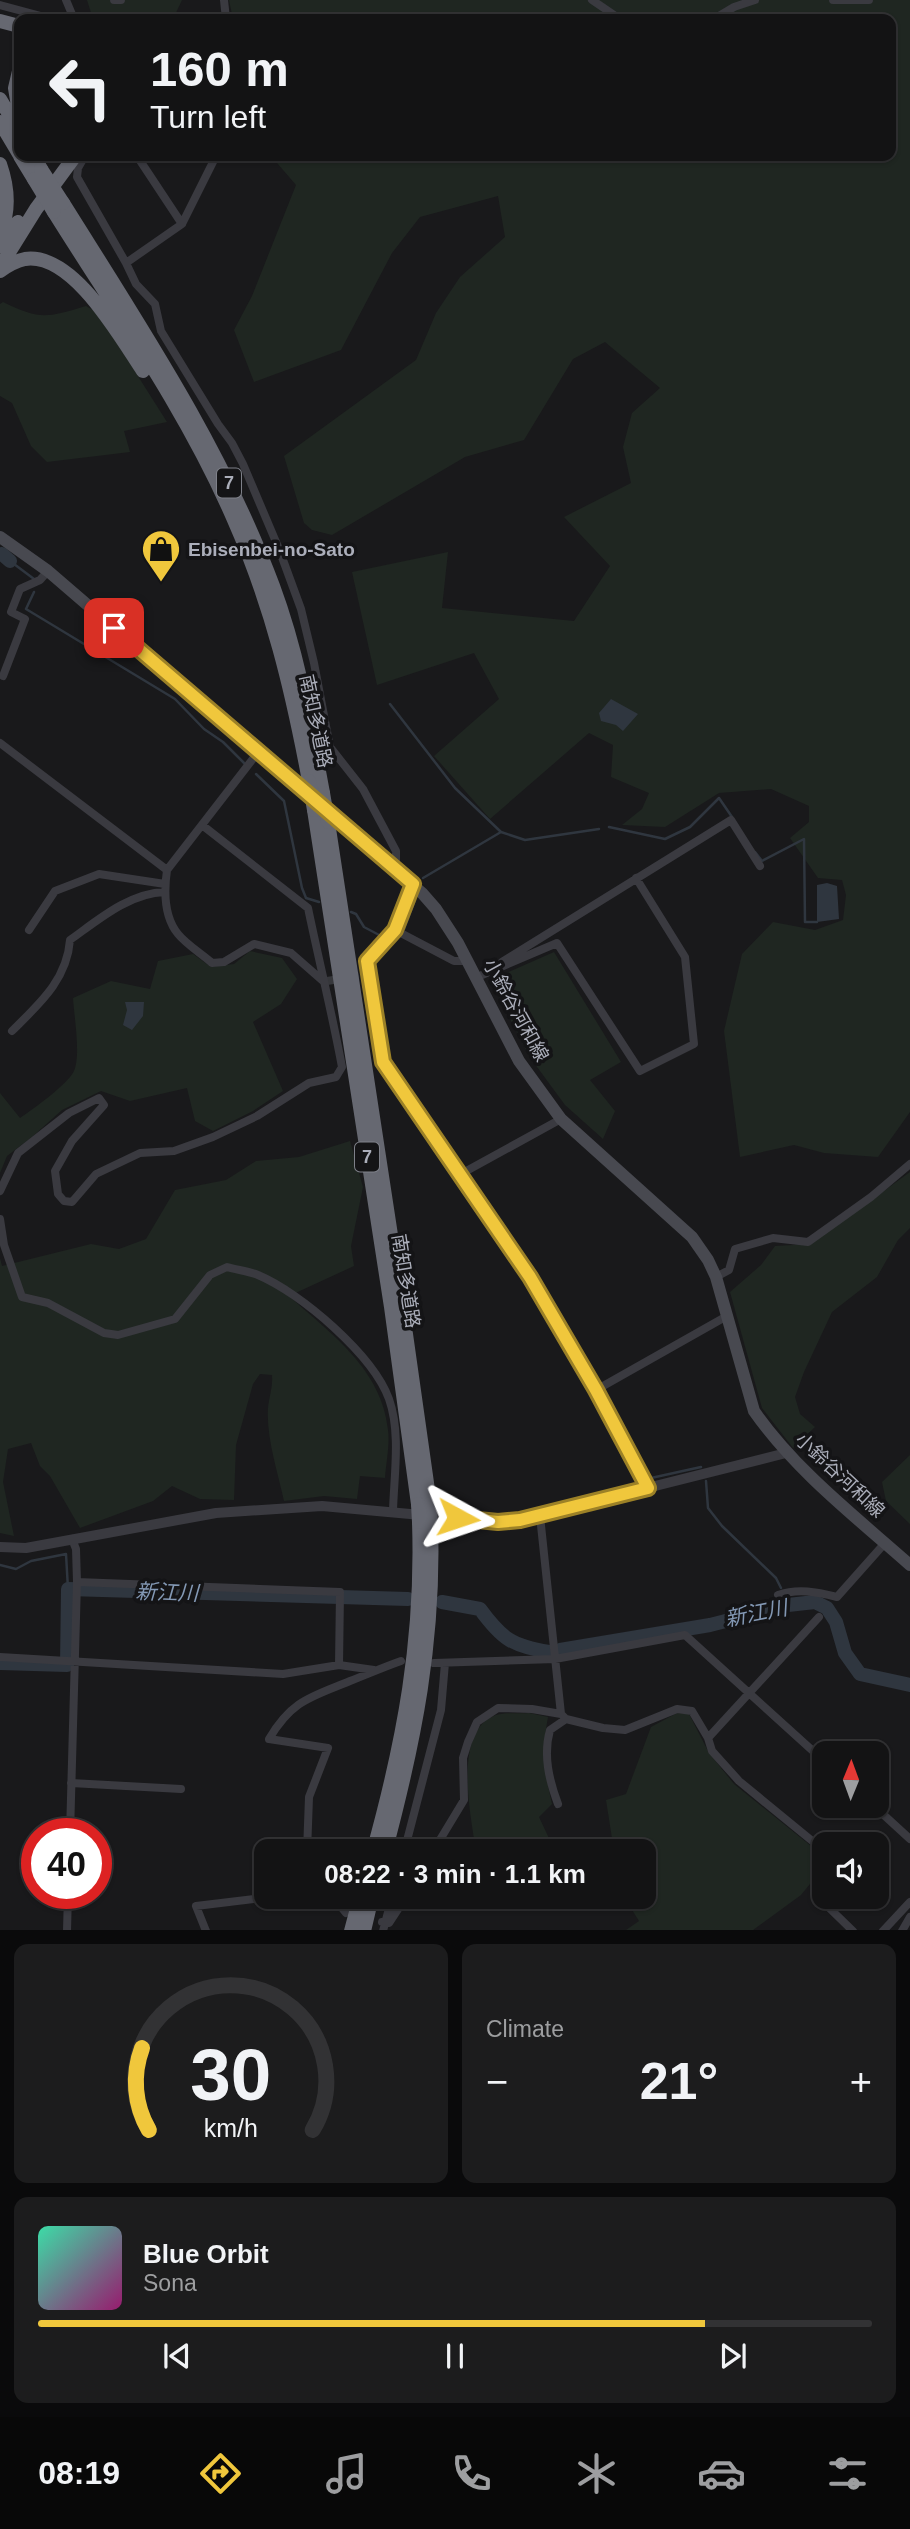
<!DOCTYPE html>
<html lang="en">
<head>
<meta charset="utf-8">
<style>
  :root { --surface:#131314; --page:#1c1c1d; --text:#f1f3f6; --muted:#9d9ea0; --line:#323234; --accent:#f0c73c }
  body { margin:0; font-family:Helvetica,"Noto Sans JP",sans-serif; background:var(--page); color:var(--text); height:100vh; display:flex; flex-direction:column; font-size:26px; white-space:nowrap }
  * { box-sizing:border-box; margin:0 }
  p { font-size:23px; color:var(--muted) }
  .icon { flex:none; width:38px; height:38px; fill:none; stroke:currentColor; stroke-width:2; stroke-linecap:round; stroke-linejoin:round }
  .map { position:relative; height:1930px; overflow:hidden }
  .details { display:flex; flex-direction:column; gap:14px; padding:14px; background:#0a0a0b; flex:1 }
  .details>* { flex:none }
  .guide { position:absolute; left:14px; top:14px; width:882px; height:147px; border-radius:14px; box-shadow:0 2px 5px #0004,0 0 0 2px var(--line); background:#131314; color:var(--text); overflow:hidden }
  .needle { width:46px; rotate:1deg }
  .buttons { position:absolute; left:812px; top:1741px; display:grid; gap:14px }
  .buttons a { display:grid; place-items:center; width:77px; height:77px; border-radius:14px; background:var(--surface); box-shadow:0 2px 5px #0004,0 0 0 2px var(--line); font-size:35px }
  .speed { position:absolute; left:21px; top:1818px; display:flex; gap:14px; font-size:35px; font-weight:700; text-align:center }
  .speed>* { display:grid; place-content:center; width:91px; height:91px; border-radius:50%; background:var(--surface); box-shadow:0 2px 5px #0004,0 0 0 2px var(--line); line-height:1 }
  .speed .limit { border:10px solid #d22; background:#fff; color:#111 }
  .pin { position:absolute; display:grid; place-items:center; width:60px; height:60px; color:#fff; margin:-30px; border-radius:14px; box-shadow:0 4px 10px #0006 }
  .me { position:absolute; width:77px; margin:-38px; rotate:95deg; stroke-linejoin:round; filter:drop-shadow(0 0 5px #0008) }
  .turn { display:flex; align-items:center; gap:24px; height:147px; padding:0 21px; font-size:32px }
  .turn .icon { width:91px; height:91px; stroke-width:2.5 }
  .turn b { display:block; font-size:49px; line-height:60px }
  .big { font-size:52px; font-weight:700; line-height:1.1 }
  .details .card { flex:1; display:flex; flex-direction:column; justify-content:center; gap:10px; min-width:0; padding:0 24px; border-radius:14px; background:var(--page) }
  .details .dial { align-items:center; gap:0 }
  .dial svg { height:182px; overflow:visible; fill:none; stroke:var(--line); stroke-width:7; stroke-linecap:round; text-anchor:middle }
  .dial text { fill:var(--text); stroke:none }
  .song { display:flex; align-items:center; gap:21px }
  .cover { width:84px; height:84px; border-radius:10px; background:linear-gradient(135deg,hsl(160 70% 55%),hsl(320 70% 35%)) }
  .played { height:7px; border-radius:4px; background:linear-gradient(90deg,var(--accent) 80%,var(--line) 80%) }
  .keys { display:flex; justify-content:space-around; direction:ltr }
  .heat { display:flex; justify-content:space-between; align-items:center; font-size:38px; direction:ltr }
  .details .tiles { flex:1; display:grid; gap:14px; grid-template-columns:1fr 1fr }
  .card:last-child { grid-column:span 2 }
  .trip { position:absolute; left:254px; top:1839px; width:402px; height:70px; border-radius:14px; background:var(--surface); box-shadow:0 2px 5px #0004,0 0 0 2px var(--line); font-weight:700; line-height:70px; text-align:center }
  .menu { display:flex; height:112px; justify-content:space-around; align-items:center; background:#080808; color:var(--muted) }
  .menu .icon { width:49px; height:49px }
  .menu .active { color:var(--accent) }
  .menu b { font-size:32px; color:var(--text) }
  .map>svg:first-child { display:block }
  .green { fill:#1f2621 }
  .water { fill:#2f363f }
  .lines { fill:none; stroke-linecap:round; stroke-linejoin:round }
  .stream { stroke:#2f363f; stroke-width:2.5 }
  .river { stroke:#2f363f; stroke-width:14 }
  .minor-tunnel { stroke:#36373b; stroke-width:8; stroke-dasharray:8 4; stroke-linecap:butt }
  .minor { stroke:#3a3a40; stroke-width:8 }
  .tertiary { stroke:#3a3a40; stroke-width:10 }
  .secondary { stroke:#484950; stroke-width:12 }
  .motorway { stroke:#666871; stroke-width:14 }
  .motorway-bridge { stroke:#666871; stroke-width:14 }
  .route-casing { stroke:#9c8127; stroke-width:18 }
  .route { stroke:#f0c73c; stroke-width:12 }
  .labels { text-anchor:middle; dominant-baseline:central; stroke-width:7; stroke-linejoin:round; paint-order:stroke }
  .shield { fill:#141416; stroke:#7e8089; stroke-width:2 }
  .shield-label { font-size:18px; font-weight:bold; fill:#abaeba }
  .poi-label { font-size:19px; font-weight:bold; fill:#abaeba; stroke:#141416; text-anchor:start }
  .street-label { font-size:19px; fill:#abaeba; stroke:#141416 }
  .water-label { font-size:21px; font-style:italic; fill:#8398b4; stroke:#141416 }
</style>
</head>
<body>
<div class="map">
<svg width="910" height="1931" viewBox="0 0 910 1931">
  <rect width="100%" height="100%" fill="#19191b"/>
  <path class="green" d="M87 0H182L173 19H93Z
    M229 0H910V1112L878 1157 824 1153 794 1145 740 1157 724 1031 742 954 773 922 815 930 843 920 846 895 842 880 818 878 790 838 809 822V806L771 789 719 793 665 827 622 825 642 809 649 793 611 777 613 745 589 733 490 819 434 756 499 699 474 653 377 685 352 572 448 552 442 608 574 621 610 566 564 517 631 483 623 447 632 413 660 388 605 342 573 359 524 440 465 457 332 535 312 530 304 523 284 456 416 360 436 313 460 277 505 237 498 196 420 217 392 253 341 350 254 382 234 330 252 296 296 185 271 156H891V19H233Z
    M3 302C40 320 46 318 86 306L98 313 167 422 124 431 130 452 47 462 31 446 12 403 0 396V304Z
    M250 951 282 958 297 979 281 1004 253 1022 283 1091 253 1111 213 1131 195 1121 187 1088 130 1101 101 1091 62 1110 32 1137 7 1156 0 1173V1093L20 1118C32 1110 68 1084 74 1071 81 1055 74 1016 73 998L111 981 150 989 158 961 193 954 211 967 234 964Z
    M554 952 621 1062 590 1080 615 1111 603 1139 565 1105 529 1056 490 980Z
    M350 1141 363 1187 351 1246 354 1266 289 1296C331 1334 382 1369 388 1430 390 1445 386 1463 385 1478L360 1476 357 1499 324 1496 284 1501C278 1473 266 1437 268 1408 269 1397 273 1387 272 1375L260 1374 253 1384 236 1445 234 1500 200 1499 172 1486 153 1501 80 1528 50 1476 40 1466 31 1443 8 1449 3 1482 14 1536 0 1533V1258L2 1266 91 1244 119 1249 146 1239 175 1190 226 1180 256 1161 299 1157Z
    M910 1172V1228L898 1240 877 1277 832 1312 804 1372 795 1397 800 1414 815 1427 793 1448 762 1408 730 1292 761 1265 775 1246 811 1244Z
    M910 1455V1524L886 1501 882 1482Z
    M529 1713 548 1717C542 1747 545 1774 552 1804L539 1817 555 1851H476C471 1817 452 1730 496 1715 505 1712 519 1714 529 1713Z
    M677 1713 689 1714 709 1753 734 1784 816 1850 818 1874 801 1895 753 1930H626L639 1921 624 1897H644V1852L614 1851 606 1800 626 1794 651 1727Z"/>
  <path class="water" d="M611 699 638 714 623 731 616 725 601 721 599 713Z
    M827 883 837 886 839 919 817 922V885Z
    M125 1002H144L143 1016 132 1030 123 1025 127 1010Z"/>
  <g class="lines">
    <path class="stream" d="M10 561 34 579
      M34 592 26 609 175 699 204 729 223 742 245 764
      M390 704 455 788 501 832 423 878
      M256 774 284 801 302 888 306 898 319 902
      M609 827 665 839 690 827 719 798 732 817
      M501 832 525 840 599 829
      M755 852 762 861 804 839 805 922H817
      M351 912 356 914 364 927 381 936
      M404 929 415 900
      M391 1062 387 1053 372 965 399 935
      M396 1070 460 1164
      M469 1177 533 1271
      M538 1279 594 1380
      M602 1392 651 1478 701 1467
      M706 1481 708 1508 722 1526 776 1578 781 1588
      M0 1565 16 1569 31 1561 66 1554 68 1589
      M785 1597 788 1605"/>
    <path class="river" d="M2 554 10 561
      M442 1602 480 1609C502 1639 512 1646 549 1652
      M560 1650 710 1625 788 1605 815 1602 827 1608 836 1622 845 1653 860 1674 910 1685
      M0 1663 67 1665 68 1589 408 1599"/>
    <path class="minor-tunnel" d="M327 981 360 976"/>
    <path class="minor" d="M66 0 74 19
      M114 0H121
      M224 0 226 19
      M592 0 620 19
      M833 0H869
      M0 5 52 19
      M714 19 734 7 755 0
      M85 156 78 168 77 177 126 263
      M137 156 182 224
      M216 156 182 224 126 263 136 284 155 304 161 331 218 424 232 443 243 464 279 549 301 609 314 663 330 747 363 789 396 851V869
      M3 676 25 619 11 612 20 589 40 580 48 571
      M0 743 167 870
      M259 751 167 870C164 891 164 917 178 934 187 945 202 954 212 963L224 962 254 944 291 953 323 981
      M413 884 395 930 367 961 383 1062 530 1277 596 1390 648 1488
      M29 930 55 891 99 874 165 884
      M395 930 454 961H467
      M502 962 731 820 760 866
      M482 975 557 943 640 1071 694 1044 685 957 636 878
      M12 1031C39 1004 67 980 70 940 98 920 129 893 165 892
      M459 1175 561 1119
      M0 1191 18 1153 69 1113 99 1098 104 1105 72 1141 55 1171 58 1194 64 1201 72 1202 96 1174 140 1153 174 1151 213 1137 257 1116 309 1083 336 1077 342 1067C332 1013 319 961 308 908L202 825
      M0 1219 4 1245 22 1297 48 1303 104 1333 118 1335 175 1319 210 1275 227 1267C237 1270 249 1271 258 1275 301 1293 373 1355 389 1399 401 1433 394 1475 393 1511
      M716 1277 729 1270 735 1249 773 1238 808 1242 871 1197 910 1164
      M596 1390 727 1316
      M540 1516 561 1714
      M77 1582 340 1592 339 1665
      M778 1595C798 1588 817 1592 837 1597L885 1543
      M0 1657 283 1674 339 1665 374 1670
      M434 1663 555 1659 685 1635 824 1761
      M708 1738 819 1617
      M71 1783 181 1789
      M558 1804C549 1780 543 1755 550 1730L566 1719
      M874 1806 910 1839
      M70 1834 77 1582 76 1549 72 1539
      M307 1852 309 1797 328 1748 269 1739C292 1700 311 1697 350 1681 368 1674 384 1667 401 1661
      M404 1852 441 1710 445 1663
      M437 1852 438 1843 464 1800 463 1758 468 1742 477 1722 498 1708 532 1709 561 1714 566 1719 603 1728 625 1730 677 1709 692 1711 708 1738 712 1751 739 1781 822 1849 824 1869 819 1898 853 1931
      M333 1897 346 1913
      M382 1922 389 1923 406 1897
      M67 1931 68 1894
      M206 1931 196 1906 271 1897
      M383 1931 392 1897
      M883 1931 910 1902
      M902 1931 910 1917"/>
    <path class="tertiary" d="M0 1547 26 1548 216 1513 322 1506 498 1522 520 1520 786 1453"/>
    <path class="secondary" d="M0 537 48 571 422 893 436 909 458 943 519 1061 561 1119 692 1237 708 1260 716 1277 754 1411C796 1471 856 1517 910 1565"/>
    <path class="motorway" d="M0 21 19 26
      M19 71 15 88 19 112
      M0 99 19 131
      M0 122 19 154
      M20 156 34 179
      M34 156 41 169
      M0 164C8 187 10 211 0 234
      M63 203C140 326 222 449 273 586 298 653 310 723 323 793
      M54 212C117 313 187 411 234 520 272 606 292 690 309 781
      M0 246 18 222
      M0 267 36 209 75 156
      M0 271C7 266 16 261 25 259 73 252 120 337 143 371
      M314 810 391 1307 418 1504
      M328 822 405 1327 430 1504
      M373 1852C404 1740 423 1639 419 1522
      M385 1852C415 1740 435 1640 431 1523
      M351 1931 360 1897
      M364 1931 372 1897"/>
    <path class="motorway-bridge" d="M41 169 63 203
      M34 179 54 212
      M309 781 314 810
      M323 793 328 822
      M418 1504 419 1522
      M430 1504 431 1523"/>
  </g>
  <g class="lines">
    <g class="route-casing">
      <path id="route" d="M114 628 413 884 395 930 367 961 383 1062 530 1277 596 1390 648 1488 520 1520 498 1522 458 1518"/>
    </g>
    <use href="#route" class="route"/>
  </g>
  <defs>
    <g id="shop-pin" transform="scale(2.0125)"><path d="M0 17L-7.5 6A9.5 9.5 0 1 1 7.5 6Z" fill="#f0c73c" stroke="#141416"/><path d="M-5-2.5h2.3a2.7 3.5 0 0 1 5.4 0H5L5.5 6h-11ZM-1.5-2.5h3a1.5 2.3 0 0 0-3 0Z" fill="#111"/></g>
  </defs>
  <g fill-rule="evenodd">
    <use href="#shop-pin" x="161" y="549"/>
  </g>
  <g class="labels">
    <g class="shield">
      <rect x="217" y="468.5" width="24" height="29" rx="5"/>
      <rect x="355" y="1142.5" width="24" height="29" rx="5"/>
    </g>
    <g class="shield-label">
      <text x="229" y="483">7</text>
      <text x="367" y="1157">7</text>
    </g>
    <g class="poi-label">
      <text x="188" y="549">Ebisenbei-no-Sato</text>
    </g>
    <g class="street-label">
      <text transform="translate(316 721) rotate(78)">南知多道路</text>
      <text transform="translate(516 1010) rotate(61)">小鈴谷河和線</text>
      <text transform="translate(406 1281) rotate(81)">南知多道路</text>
      <text transform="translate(840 1475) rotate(43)">小鈴谷河和線</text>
    </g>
    <g class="water-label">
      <text transform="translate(167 1592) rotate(2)">新江川</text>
      <text transform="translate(756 1613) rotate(-11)">新江川</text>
    </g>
  </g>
</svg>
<div class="buttons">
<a><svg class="needle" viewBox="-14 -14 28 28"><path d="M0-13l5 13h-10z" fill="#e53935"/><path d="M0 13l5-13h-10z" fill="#9d9ea0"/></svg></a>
<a><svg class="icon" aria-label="sound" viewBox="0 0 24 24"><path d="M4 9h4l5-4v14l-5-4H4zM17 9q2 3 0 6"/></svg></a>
</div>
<div class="speed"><div class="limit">40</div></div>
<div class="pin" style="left:114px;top:628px;background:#d93025"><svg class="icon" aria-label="arrive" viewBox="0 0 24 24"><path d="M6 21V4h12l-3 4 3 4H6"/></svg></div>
<svg class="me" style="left:458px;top:1518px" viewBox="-20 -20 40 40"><path d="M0-17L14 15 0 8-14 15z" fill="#f0c73c" stroke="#fff" stroke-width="4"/></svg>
<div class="trip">08:22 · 3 min · 1.1 km</div>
<div class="guide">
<div class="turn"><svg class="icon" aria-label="left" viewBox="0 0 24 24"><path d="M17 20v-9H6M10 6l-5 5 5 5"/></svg><div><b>160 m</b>Turn left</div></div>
</div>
</div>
<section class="details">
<div class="tiles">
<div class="card dial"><svg viewBox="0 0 100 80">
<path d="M14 69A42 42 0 1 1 86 69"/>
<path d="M14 69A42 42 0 0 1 11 33" stroke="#f0c73c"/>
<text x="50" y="56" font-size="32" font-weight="700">30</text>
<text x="50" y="72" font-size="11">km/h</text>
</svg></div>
<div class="card"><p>Climate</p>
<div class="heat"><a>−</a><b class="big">21°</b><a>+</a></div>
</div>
<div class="card">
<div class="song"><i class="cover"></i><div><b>Blue Orbit</b><p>Sona</p></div></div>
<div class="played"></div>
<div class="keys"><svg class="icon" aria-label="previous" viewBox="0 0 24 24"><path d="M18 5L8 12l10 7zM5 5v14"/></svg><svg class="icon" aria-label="pause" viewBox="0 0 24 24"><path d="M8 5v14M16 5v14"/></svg><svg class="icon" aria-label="next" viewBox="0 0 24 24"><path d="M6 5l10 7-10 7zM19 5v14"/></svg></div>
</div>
</div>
</section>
<nav class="menu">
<b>08:19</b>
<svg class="icon active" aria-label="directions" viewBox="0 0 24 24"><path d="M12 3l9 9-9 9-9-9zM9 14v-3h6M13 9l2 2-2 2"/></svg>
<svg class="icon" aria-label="music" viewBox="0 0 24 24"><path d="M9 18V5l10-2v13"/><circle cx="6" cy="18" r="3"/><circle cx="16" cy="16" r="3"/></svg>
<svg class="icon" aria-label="phone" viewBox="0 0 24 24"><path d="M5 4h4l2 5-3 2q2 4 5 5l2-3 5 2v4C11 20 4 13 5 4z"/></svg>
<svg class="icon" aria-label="climate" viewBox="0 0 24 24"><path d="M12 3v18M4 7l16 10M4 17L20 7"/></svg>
<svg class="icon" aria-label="car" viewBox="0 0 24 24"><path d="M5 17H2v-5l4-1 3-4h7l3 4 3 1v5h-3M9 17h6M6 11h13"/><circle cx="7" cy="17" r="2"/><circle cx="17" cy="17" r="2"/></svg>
<svg class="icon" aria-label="filters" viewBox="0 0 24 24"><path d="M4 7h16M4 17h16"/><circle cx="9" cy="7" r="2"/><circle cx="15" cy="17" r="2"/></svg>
</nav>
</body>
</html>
